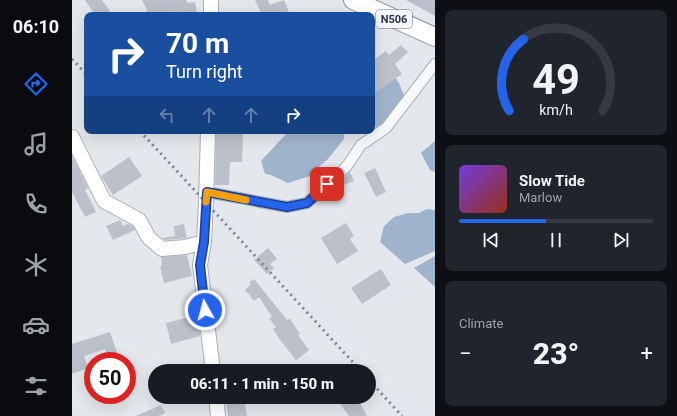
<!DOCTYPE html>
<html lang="en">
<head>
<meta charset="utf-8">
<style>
  :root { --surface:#171b24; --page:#20242c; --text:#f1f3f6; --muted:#9ea1a6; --line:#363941; --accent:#2563eb }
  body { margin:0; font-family:Roboto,sans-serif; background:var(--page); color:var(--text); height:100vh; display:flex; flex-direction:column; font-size:15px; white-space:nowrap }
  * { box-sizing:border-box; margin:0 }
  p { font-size:13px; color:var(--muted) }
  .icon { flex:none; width:22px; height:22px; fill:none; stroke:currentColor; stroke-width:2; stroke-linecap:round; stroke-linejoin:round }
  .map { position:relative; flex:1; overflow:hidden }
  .side { display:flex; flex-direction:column; gap:10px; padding:10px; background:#0d0f14; width:242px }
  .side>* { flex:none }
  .top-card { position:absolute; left:12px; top:12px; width:291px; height:122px; border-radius:8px; box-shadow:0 4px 16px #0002; background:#1a4fa0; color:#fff; overflow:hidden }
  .speed { position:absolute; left:12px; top:352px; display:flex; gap:8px; font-size:20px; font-weight:700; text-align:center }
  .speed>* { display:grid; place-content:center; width:52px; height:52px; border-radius:50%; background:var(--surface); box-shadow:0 4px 16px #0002; line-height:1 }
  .speed .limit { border:6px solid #d22; background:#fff; color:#111 }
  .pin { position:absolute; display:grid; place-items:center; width:34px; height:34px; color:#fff; margin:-17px; border-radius:8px; box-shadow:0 2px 6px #0006 }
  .me { position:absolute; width:44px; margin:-22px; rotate:353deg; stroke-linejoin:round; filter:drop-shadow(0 0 3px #0008) }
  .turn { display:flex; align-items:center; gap:14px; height:84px; padding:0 16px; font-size:18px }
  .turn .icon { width:52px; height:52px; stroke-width:2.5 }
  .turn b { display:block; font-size:28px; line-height:34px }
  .lanes { display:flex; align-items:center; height:38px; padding:0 16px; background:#0003; justify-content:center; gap:20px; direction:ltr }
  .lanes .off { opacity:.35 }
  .big { font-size:30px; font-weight:800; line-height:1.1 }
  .side .tile { flex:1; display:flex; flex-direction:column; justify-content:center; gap:6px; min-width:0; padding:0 14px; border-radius:8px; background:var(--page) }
  .side .dial { align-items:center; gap:0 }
  .dial svg { height:104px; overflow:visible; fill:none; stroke:var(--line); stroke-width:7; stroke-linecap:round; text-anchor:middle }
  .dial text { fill:var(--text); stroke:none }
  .song { display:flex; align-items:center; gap:12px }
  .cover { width:48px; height:48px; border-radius:6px; background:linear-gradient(135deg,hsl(260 70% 55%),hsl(10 70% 35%)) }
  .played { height:4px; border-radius:2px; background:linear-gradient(90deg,var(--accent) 45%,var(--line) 45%) }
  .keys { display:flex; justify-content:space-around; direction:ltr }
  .heat { display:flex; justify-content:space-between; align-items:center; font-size:22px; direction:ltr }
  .trip { position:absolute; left:76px; top:364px; width:228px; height:40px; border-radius:20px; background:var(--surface); box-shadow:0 4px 16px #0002; font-weight:800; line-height:40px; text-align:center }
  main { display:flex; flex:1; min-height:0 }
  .tabs { display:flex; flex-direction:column; width:72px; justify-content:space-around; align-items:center; background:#090b0e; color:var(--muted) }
  .tabs .icon { width:28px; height:28px }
  .tabs .selected { color:var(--accent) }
  .tabs b { font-size:18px; color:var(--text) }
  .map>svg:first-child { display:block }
  .water { fill:#9fb4cc }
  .building { fill:#bbc0ca }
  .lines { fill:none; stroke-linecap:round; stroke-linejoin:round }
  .street-casing { stroke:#a9aeb7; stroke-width:12 }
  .secondary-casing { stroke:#a9aeb7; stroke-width:16 }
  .highway-casing { stroke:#8b94a3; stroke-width:20 }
  .street { stroke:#f7f8fa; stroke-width:10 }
  .secondary { stroke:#fff; stroke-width:14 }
  .highway { stroke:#fff; stroke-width:18 }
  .rail { stroke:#7d8696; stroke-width:3; stroke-dasharray:2 4; stroke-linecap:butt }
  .route-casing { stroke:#184099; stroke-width:10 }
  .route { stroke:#2563eb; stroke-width:7 }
  .slow { stroke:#f59e0b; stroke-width:7 }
  .labels { text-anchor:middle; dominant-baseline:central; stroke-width:4; stroke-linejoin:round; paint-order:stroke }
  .shield { fill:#f4f6f9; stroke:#676e7b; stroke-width:1 }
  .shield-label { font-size:11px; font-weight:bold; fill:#2b3445 }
</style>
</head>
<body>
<main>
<nav class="tabs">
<b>06:10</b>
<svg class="icon selected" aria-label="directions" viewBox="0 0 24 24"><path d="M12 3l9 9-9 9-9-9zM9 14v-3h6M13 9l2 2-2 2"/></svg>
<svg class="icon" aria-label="music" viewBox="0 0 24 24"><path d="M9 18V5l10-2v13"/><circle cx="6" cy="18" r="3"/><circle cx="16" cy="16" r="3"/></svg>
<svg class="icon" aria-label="phone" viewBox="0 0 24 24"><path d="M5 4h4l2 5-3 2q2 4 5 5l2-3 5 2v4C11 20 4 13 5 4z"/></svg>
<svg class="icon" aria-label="climate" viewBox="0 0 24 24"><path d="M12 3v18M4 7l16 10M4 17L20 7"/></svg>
<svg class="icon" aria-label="car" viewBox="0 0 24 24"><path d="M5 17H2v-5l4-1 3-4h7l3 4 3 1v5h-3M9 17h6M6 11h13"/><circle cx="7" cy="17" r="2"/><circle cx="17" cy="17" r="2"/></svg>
<svg class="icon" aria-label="filters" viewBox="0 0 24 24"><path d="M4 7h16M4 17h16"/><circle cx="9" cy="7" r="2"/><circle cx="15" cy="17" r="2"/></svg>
</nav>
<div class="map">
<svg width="363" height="416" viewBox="0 0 363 416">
  <rect width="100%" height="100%" fill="#e4e7ec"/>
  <path class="water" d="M300 69 319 72 327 83 333 98C324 111 315 123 300 129Z
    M217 131H272V139L255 160 244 169 238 176 216 183 199 175 193 174 189 161Z
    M363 141V172L358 170 349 153Z
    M355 209 363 210V251L333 264 308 242 312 226 322 217 336 213H347Z
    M363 256V287L342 268Z"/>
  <path class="building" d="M13 0H30L38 11 32 15H23Z
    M70 0H114L116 3 123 2 125 14 106 15 105 11 95 15H90L88 12 82 15H77Z
    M183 0H196L198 5 212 0 218 15H190Z
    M334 0H363V16Z
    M329 45 336 52 323 64 330 74 300 95V61L314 51 317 55Z
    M144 131H171L170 162H158L157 185H143Z
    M0 156 16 188 13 190 24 212 13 217 0 192Z
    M57 157 70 176 41 195 29 176Z
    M303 168 314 192 304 197 292 173Z
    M278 172 282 181 264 188 263 186Z
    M48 220 51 226 56 224 61 226 63 230 41 240 34 226Z
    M274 223 282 236 278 239 286 251 265 264 249 238Z
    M112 224 115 238 93 240 90 238 103 236 102 226Z
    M196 248 205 259 198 264 202 268 195 274 182 260Z
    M115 255 120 276 92 283 88 266H90L89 257Z
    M309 269 319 285 290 304 279 288Z
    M182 279 215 320 218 319 228 334 226 335 237 350 224 360 208 340 201 329 204 327 197 318 200 317 187 297 182 301 173 290 179 284 177 282Z
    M126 315 128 336 99 344 94 323Z
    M38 332 48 361H37L33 349 12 356 16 368 0 374V344Z
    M153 397H172L175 416H156Z
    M263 397H279L285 404 288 403 295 416H277Z
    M89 405 93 413 87 416H64Z"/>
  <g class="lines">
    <g class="street-casing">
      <path id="street" d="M135 192 215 207 235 203 275 166 289 145 314 128 363 64"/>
    </g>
    <g class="secondary-casing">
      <path id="secondary" d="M139 15V0
        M136 131 134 202 132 242 128 265 141 371
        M0 137 32 201 67 220 77 238 90 249 113 247 132 242
        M144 397 146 416"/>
    </g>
    <g class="highway-casing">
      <path id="highway" d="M281 0 363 37"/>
    </g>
    <use href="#street" class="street"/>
    <use href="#secondary" class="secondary"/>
    <use href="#highway" class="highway"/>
    <path class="rail" d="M0 59 15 75
      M68 131 289 371
      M297 380 330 416"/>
  </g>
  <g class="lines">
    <g class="route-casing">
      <path id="route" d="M133 310 128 265 132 242 135 192 215 207 235 203 255 184"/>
    </g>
    <use href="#route" class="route"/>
    <path class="slow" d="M134 202 135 192 174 200"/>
  </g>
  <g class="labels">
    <rect class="shield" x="304" y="10" width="36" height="18" rx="3"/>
    <g class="shield-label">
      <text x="322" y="19">N506</text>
    </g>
  </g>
</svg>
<div class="speed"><div class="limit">50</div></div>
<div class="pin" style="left:255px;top:184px;background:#d93025"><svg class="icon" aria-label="arrive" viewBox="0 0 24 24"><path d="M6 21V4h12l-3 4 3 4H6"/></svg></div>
<svg class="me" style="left:133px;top:310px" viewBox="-20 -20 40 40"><circle r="17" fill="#2563eb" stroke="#fff" stroke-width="3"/><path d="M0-11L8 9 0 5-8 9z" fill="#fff"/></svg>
<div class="trip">06:11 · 1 min · 150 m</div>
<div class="top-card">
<div class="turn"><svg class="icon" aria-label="right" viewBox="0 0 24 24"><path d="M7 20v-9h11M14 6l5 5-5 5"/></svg><div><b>70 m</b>Turn right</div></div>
<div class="lanes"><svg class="icon off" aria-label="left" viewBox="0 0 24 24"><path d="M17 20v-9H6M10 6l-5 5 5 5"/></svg><svg class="icon off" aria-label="ahead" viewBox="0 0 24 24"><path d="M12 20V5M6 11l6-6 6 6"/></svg><svg class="icon off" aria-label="ahead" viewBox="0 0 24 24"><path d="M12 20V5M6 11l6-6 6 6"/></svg><svg class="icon" aria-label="right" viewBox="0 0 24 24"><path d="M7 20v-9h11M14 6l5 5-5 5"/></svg></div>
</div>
</div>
<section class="side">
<div class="tile dial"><svg viewBox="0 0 100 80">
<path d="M14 69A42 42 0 1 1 86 69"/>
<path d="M14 69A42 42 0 0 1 25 14" stroke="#2563eb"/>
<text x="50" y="56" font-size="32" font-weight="700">49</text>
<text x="50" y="72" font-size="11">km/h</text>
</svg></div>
<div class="tile">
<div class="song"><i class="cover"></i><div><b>Slow Tide</b><p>Marlow</p></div></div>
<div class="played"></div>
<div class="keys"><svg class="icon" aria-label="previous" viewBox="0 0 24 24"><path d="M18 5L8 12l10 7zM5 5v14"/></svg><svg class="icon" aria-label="pause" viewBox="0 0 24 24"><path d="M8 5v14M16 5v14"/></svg><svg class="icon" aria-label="next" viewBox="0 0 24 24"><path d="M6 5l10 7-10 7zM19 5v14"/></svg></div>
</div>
<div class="tile"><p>Climate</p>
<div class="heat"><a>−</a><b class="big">23°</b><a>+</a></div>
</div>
</section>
</main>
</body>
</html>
